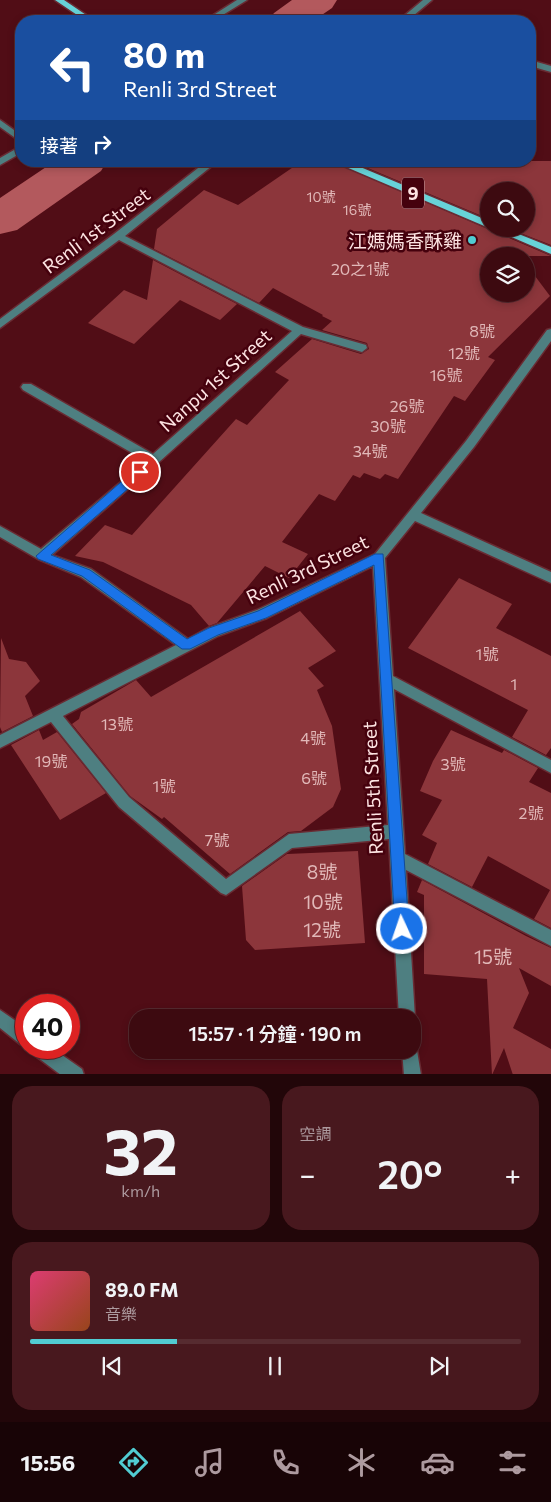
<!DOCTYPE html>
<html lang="zh-TW">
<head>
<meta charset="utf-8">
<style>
  :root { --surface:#3d0a10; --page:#48181e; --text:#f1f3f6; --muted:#ad9a9f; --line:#562b30; --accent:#51ccd2 }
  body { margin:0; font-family:Commissioner,"Noto Sans TC",sans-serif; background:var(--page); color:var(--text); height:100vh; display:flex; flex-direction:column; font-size:19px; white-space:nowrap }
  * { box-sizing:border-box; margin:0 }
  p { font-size:16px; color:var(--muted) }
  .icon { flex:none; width:28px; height:28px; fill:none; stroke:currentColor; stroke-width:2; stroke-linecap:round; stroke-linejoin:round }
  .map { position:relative; height:1074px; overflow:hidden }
  .drawer { display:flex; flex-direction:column; gap:12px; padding:12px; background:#220609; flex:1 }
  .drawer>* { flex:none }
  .top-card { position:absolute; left:15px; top:15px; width:521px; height:152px; border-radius:20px; box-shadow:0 2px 8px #0003,0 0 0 1px var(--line); background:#1a4fa0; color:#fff; overflow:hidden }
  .controls { position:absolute; left:480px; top:182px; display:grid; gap:10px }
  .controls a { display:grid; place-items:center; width:55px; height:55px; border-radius:50%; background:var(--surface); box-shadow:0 2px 8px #0003,0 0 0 1px var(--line); font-size:25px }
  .speed { position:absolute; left:15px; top:994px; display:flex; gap:10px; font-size:25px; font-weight:700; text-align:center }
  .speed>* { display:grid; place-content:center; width:65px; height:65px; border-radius:50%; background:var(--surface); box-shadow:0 2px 8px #0003,0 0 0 1px var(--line); line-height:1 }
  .speed .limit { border:8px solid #d22; background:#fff; color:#111 }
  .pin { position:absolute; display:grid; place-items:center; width:42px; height:42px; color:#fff; margin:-21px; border:2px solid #fff; border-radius:50%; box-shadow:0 1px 5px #0007 }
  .me { position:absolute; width:55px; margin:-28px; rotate:357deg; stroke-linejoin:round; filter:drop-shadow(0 0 4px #0008) }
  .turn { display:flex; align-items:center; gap:18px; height:105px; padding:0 25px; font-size:22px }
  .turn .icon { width:65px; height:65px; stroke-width:2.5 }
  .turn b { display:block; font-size:35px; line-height:42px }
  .then { display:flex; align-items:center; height:48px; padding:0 25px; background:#0003; gap:10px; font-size:19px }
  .big { font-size:38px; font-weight:600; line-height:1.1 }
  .drawer .tile { flex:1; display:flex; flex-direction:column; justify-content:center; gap:8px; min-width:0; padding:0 18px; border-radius:20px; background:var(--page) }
  .drawer .dial { align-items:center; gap:0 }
  .dial b { font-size:65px; line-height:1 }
  .song { display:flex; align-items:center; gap:15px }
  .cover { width:60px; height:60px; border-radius:8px; background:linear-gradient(135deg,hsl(340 70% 55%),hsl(20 70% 35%)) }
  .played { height:5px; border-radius:2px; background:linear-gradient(90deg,var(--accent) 30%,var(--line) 30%) }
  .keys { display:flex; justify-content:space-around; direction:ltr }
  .heat { display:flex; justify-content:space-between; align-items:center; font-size:28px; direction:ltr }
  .drawer .tiles { flex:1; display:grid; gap:12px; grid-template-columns:1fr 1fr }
  .tile:last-child { grid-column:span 2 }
  .trip { position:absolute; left:129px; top:1009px; width:292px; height:50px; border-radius:20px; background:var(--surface); box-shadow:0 2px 8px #0003,0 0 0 1px var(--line); font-weight:600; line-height:50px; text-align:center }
  .menu { display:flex; height:80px; justify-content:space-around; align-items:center; background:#180406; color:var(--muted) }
  .menu .icon { width:35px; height:35px }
  .menu .selected { color:var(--accent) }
  .menu b { font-size:22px; color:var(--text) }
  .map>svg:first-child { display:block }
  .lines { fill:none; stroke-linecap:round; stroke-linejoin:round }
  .river { fill:#b3595d; fill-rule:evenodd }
  .building { fill:#8c363b }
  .minor-casing { stroke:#692b33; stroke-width:3 }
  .major-casing { stroke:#692b33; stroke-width:3 }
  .minor { fill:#4e7f81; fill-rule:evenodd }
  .major { fill:#67d3d8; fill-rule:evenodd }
  .route { fill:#1a73e8; stroke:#114b97 }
  .poi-dot { fill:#51ccd2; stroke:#45010d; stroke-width:2 }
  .labels { text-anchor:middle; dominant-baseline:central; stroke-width:5; stroke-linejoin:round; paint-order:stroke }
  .far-number-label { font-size:14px; fill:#e1b8b8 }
  .number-label { font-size:16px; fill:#e1b8b8 }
  .shield { fill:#45010d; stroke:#c69fa2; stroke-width:1 }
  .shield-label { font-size:18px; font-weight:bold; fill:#fde3e2 }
  .street-label { font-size:19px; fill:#fde3e2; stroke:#45010d }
  .poi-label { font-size:19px; fill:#fde3e2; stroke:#45010d; text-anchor:end }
  .near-number-label { font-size:19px; fill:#e1b8b8 }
</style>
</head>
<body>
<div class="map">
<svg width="551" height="1075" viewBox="0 0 551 1075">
  <rect width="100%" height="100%" fill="#510d16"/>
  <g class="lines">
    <path class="river" d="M292 0H337L332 8 313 21H268L274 13Z
      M55 161H107L101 171 17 230 0 234V198Z"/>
  </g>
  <path class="building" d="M302 161H330L551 256H489V294H526V264L550 296 488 357 495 360 465 401 454 396 398 479 385 474 380 479 364 473 360 478 353 475 335 501 319 494 282 542 308 554 289 578 265 566 217 623 209 626 191 605 103 562 75 556 105 525 132 535 236 419 247 425 289 380 275 372 312 339 361 354 369 349 367 343 322 330 332 321 322 316 323 315 273 288 259 303 154 249 157 229 204 190 238 205Z
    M351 161H551V245L510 229H526V191H489V219Z
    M153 260 237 304 220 320 180 300 134 344 88 323 124 290 147 300Z
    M459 578 512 604 496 628 551 656V748L546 755 512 737 528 710 408 648Z
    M300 611 336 651 308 668 324 686 317 690 332 726 341 789 333 807 301 831 288 832 230 874 164 817 162 819 130 796 72 724 79 719 81 712 136 680 151 697Z
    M1 638 9 659 26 662 40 681 25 696 33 716 2 732 0 727Z
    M39 730 43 740 57 732 106 793 60 820 11 745Z
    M451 730 502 753 504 750 538 768 529 782 551 793V928L534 919 550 890 488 856 472 887 428 864 437 843 422 835 442 800 420 791 433 761Z
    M358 851 365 943 255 950 246 940 242 886 287 854Z
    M422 880 526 936 551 948V986L519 968 529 993 513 1028 551 1049V1075H513L504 1048 492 1075 487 979 424 974V895L417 892Z"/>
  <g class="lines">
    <g class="minor-casing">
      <path id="minor" d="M237 0H247L213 21H204Z
        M423 0H432L407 21H398Z
        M530 60 551 66V72L530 66Z
        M0 120 21 135V142L0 127Z
        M21 146V153L0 165V158Z
        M207 161H218L125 236 303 327 366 345 367 348 362 352 301 334 158 463 52 555 91 569 188 639 208 628 257 610 375 554 466 441 547 330 551 329V341L474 447 421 513 551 572V583L415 521 385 558 393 676 551 760V773L394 689 405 854 551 930V946L406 870 415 1018 412 1024V1018H399L389 839 292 848 226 895 221 893 119 807 51 722 0 748V735L176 645 81 577 38 559 0 537V526L41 549 146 461 23 390 21 387 23 384H31L153 454 292 331 119 240 0 328V319L114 234ZM373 566 388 825 289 834 226 879 129 797 63 716 218 636 267 618Z
        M0 1010 26 1028V1046L20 1044 0 1028Z
        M412 1043 416 1044 421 1075H404L402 1050H412Z
        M31 1048H52L82 1069 84 1075H61L33 1054Z"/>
    </g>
    <g class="major-casing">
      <path id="major" d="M55 0H64L95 21H86Z
        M332 161H346L489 221V228Z
        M493 229H506L551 247V254Z"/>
    </g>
    <use href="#minor" class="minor"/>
    <use href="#major" class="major"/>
  </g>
  <path class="route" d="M140 468 145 472 144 475 51 555 90 570 187 639 209 628 258 611 375 554H383L409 929 407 933 402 936 397 933 395 929 374 565 266 618 218 635 190 649H182L82 576 38 559 36 556 136 469Z"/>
  <circle class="poi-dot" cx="472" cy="240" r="5"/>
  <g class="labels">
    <g class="far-number-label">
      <text x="321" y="196">10號</text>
      <text x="357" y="209">16號</text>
    </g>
    <g class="number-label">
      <text x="360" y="268">20之1號</text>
      <text x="482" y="330">8號</text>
      <text x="464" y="352">12號</text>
      <text x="446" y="374">16號</text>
      <text x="407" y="405">26號</text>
      <text x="388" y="425">30號</text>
      <text x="370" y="450">34號</text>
      <text x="487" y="653">1號</text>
      <text x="514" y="683">1</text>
      <text x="117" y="723">13號</text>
      <text x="313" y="737">4號</text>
      <text x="51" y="760">19號</text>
      <text x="453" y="763">3號</text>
      <text x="314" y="777">6號</text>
      <text x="164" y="785">1號</text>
      <text x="531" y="812">2號</text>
      <text x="217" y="839">7號</text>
    </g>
    <rect class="shield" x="402" y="177.5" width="22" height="31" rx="4"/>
    <g class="shield-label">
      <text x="413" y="193">9</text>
    </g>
    <g class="street-label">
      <text transform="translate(96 230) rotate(-37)">Renli 1st Street</text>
      <text transform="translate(215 380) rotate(-42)">Nanpu 1st Street</text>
      <text transform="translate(307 569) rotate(-26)">Renli 3rd Street</text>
      <text transform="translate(372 788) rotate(-93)">Renli 5th Street</text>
    </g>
    <g class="poi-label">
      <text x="462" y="240">江媽媽香酥雞</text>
    </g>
    <g class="near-number-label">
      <text x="322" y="871">8號</text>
      <text x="323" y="901">10號</text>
      <text x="322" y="929">12號</text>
      <text x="493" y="956">15號</text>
    </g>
  </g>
</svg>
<div class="controls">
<a><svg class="icon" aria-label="search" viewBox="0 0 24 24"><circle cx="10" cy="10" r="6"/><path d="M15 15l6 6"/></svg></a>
<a><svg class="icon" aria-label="layers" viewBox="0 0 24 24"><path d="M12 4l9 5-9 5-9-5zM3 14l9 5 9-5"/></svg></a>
</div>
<div class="speed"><div class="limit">40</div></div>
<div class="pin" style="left:140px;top:472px;background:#d93025"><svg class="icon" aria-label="arrive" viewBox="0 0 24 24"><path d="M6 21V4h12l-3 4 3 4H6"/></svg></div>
<svg class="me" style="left:402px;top:929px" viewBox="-20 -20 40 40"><circle r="17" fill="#1a73e8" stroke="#fff" stroke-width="3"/><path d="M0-11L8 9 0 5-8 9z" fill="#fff"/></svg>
<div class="trip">15:57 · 1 分鐘 · 190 m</div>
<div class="top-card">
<div class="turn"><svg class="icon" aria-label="left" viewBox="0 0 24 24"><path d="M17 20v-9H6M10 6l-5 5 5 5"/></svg><div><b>80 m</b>Renli 3rd Street</div></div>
<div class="then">接著<svg class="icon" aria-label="right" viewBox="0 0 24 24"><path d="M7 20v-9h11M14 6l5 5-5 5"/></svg></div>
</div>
</div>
<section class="drawer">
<div class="tiles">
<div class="tile dial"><b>32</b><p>km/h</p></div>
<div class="tile"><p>空調</p>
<div class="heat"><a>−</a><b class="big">20°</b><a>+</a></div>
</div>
<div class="tile">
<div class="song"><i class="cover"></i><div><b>89.0 FM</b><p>音樂</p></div></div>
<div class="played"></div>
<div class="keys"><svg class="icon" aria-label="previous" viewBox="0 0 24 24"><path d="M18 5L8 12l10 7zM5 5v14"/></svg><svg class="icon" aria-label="pause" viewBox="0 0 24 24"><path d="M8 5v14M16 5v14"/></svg><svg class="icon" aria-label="next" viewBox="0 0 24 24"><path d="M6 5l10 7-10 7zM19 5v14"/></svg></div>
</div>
</div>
</section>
<nav class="menu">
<b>15:56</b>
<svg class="icon selected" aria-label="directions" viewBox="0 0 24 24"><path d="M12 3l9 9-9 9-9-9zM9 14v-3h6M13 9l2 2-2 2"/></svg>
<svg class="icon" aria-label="music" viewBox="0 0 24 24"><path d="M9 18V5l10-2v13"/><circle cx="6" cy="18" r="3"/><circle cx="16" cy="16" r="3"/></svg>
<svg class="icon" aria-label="phone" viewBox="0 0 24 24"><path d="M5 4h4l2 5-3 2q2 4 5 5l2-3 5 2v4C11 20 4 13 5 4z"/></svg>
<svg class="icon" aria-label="climate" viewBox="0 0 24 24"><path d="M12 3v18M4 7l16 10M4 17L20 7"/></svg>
<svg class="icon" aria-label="car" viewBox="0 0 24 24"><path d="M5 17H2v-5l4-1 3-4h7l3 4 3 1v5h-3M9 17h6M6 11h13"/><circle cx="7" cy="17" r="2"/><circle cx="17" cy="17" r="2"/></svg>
<svg class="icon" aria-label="filters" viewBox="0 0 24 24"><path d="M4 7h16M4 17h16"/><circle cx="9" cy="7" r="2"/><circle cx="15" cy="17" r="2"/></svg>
</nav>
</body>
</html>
